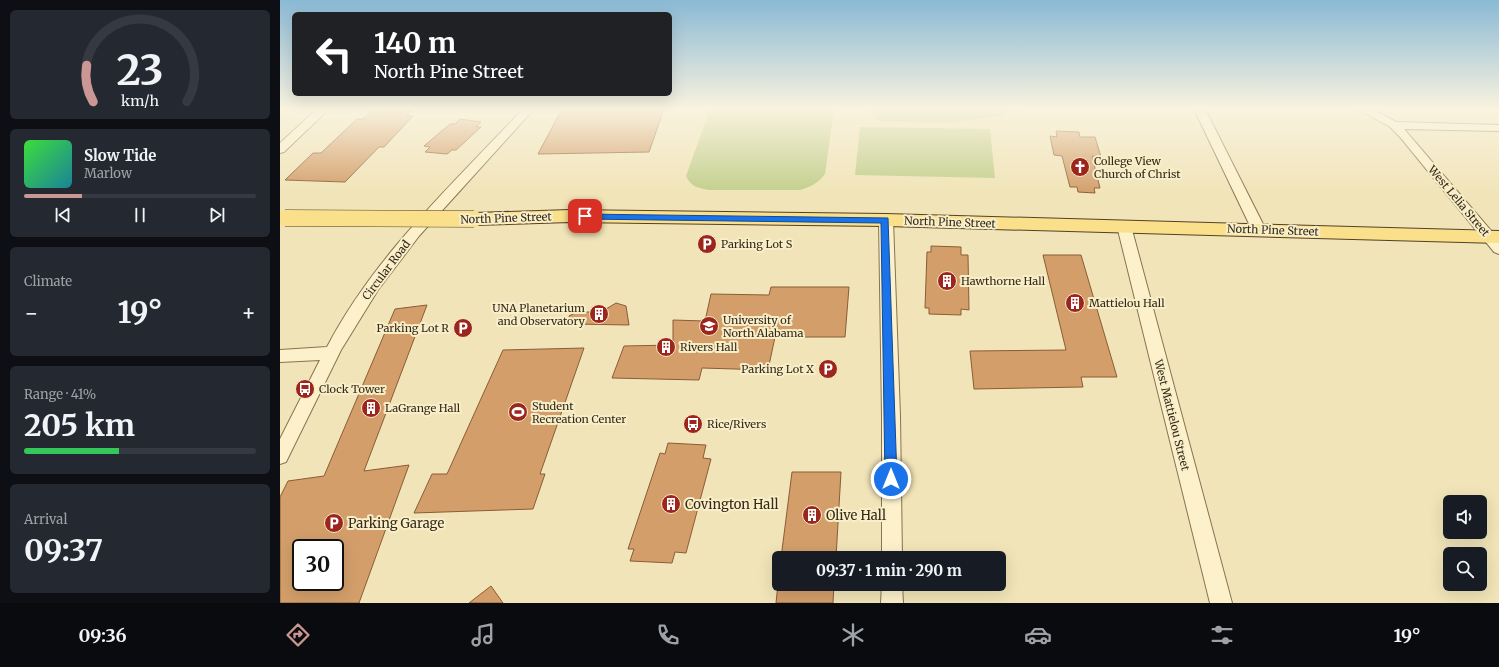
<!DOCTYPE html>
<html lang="en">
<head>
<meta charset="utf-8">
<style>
  :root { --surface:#171b24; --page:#242831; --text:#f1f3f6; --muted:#9ea1a6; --line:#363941; --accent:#cb9794 }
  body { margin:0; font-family:Merriweather,serif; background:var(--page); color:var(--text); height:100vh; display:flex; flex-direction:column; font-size:15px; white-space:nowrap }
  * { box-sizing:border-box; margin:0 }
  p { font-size:13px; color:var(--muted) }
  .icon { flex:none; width:22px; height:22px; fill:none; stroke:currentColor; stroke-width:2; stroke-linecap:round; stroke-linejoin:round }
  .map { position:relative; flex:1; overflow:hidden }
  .sheet { display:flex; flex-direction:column; gap:10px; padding:10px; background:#0d0f14; width:280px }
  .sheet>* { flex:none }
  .hud { position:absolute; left:12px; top:12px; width:380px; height:84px; border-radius:6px; box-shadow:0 4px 16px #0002; background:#202124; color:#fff; overflow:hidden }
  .tools { position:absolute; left:1163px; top:495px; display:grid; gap:8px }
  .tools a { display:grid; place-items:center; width:44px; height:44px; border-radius:6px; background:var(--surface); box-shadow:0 4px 16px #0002; font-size:20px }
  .speed { position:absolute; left:12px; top:539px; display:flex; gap:8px; font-size:20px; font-weight:700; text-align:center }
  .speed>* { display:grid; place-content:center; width:52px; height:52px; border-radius:50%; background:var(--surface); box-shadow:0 4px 16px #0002; line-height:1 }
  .speed .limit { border:2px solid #111; border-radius:6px; background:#fff; color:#111 }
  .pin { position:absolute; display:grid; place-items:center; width:34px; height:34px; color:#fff; margin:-17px; border-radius:8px; box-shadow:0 2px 6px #0006 }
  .me { position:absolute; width:44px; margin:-22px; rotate:0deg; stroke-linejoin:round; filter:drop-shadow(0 0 3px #0008) }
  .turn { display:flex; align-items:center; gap:14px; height:84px; padding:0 16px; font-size:18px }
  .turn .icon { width:52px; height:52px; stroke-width:2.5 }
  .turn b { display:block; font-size:28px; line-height:34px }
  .big { font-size:30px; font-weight:700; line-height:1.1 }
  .sheet .tile { flex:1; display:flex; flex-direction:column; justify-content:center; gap:6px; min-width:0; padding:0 14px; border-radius:6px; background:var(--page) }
  .sheet .dial { align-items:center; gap:0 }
  .dial svg { height:104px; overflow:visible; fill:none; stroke:var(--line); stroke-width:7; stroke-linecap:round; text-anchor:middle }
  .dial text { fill:var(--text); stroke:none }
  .song { display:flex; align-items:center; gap:12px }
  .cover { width:48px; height:48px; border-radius:6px; background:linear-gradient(135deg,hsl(120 70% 55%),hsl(190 70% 35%)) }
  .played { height:4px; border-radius:2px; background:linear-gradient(90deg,var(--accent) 25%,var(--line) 25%) }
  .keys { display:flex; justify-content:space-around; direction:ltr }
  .heat { display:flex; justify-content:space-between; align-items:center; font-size:22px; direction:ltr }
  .charge { height:6px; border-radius:3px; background:linear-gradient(90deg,#34c759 41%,var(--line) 0) }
  .trip { position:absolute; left:492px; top:551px; width:234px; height:40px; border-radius:6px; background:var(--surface); box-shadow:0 4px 16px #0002; font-weight:700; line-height:40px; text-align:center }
  .dock { display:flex; height:64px; justify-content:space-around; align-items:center; background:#090b0e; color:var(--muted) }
  .dock .icon { width:28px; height:28px }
  .dock .current { color:var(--accent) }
  .dock b { font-size:18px; color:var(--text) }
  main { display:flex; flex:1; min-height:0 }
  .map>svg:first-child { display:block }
  .green { fill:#c2cf8c }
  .building { fill:#d39e6a; stroke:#895d36; fill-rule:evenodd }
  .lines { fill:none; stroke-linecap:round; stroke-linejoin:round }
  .minor-casing { stroke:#887352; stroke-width:2 }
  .major-casing { stroke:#554027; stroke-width:2 }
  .minor { fill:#fcf1cb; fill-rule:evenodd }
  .major { fill:#fae08a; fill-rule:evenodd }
  .major-bridge-casing { stroke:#554027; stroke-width:17; stroke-linecap:butt }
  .major-bridge { stroke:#fae08a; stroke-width:16 }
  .route { fill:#1a73e8; stroke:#114b97 }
  .labels { text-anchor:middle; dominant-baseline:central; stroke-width:4; stroke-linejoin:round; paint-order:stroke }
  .poi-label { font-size:11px; fill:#352919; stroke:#f8eec8; text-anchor:start }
  .street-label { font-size:11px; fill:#352919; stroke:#f8eec8 }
  .near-poi-label { font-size:13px; fill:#352919; stroke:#f8eec8; text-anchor:start }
</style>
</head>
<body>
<main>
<section class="sheet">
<div class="tile dial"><svg viewBox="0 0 100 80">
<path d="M14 69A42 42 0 1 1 86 69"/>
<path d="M14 69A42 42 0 0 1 9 41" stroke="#cb9794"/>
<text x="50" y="56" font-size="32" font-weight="700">23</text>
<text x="50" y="72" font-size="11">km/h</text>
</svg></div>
<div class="tile">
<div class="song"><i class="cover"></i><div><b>Slow Tide</b><p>Marlow</p></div></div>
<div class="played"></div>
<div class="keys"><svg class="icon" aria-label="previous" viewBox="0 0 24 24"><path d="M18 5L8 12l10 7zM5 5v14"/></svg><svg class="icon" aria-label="pause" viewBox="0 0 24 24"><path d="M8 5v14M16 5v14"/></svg><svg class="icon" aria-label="next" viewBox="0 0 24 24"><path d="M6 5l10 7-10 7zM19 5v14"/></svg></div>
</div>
<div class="tile"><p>Climate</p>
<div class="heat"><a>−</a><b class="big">19°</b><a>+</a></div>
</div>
<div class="tile"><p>Range · 41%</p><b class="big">205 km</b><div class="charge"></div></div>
<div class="tile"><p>Arrival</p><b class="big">09:37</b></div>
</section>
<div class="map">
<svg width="1219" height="603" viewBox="0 0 1219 603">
  <rect width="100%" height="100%" fill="#f1e4b8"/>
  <path class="green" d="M430 109H554L545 174C538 183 531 187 520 190H429C418 188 411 187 406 176Z
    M587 109H733L721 116 667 123 600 121Z
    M580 127 710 129 715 178 575 175Z"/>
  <path class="building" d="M93 109H133L126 116H133L104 147H99L65 182 5 180 33 153H41L77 119H83Z
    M282 109H384L369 152 258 154Z
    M180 119 201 122 196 127H201L176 150H172L167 154 145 152 150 147 144 146 170 124H175Z
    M776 131 799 132 800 137H815L821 157 812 156 820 188H814L815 193 798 192 797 187H790L782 156 774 155 770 136 777 137Z
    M651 246 681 247V255H688L689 310 681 309V315L649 314V308H645L647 252H651Z
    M763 255H801L837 377H801L803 387 694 389 690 351 786 350Z
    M491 287H569L565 337H495L488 370 422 368 419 380 332 378 344 346 393 345V320L425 321 431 294 489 295Z
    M336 303 346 306 349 325 292 324 289 316 297 312H321Z
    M147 305 84 471 129 465 79 603H0V497L8 481 44 476 115 309ZM21 548H55V582H21Z
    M304 348 260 474H265L253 509 134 513 152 474H167L223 350Z
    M388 443 426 445 423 458 431 459 406 553 395 552 392 563 350 561 354 549H348L380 453 385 454Z
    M512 472H561L556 558H501Z
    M498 584H554L553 603H496Z
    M211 586 223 603H189Z"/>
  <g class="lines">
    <g class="minor-casing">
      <path id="minor" d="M37 109H49L4 152 0 153V143Z
        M243 109H254L139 236 98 290 61 350 6 462 0 464V439L40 360 0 362V350L47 347C95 255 173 184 243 109Z
        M914 109H925L986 230 984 233 979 235 974 233 972 230Z
        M1078 109H1092L1116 122 1219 125V131L1124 129 1219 240V254L1214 252 1120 137 1110 127Z
        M606 216 611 217 613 220 620 416 622 558H602V416L599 220 601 217Z
        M844 222 849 223 851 226 952 603H930L837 226 839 223Z
        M602 584H622L623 603H601Z"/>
    </g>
    <g class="major-casing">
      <path id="major" d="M290 210 606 214 1219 231V243L606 226 290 222 194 225 188 223 186 219 188 215 194 213Z"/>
    </g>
    <use href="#minor" class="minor"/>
    <use href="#major" class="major"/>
    <g class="major-bridge-casing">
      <path id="major-bridge" d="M5 218 194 219"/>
    </g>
    <use href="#major-bridge" class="major-bridge"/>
  </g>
  <linearGradient id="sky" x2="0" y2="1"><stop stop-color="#8ab9d5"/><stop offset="0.56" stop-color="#f9f3df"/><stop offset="1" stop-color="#f9f3df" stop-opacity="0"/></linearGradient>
  <rect width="1219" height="194" fill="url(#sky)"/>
  <path class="route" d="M302 214 608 218 617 479 615 483 611 484 607 483 605 479 601 223 305 219 301 216Z"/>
  <defs>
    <g id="church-disc" transform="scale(1)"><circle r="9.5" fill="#9c261d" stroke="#f8eec8"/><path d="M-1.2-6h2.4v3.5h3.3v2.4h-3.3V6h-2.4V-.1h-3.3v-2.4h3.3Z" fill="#fff"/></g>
    <g id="parking-disc" transform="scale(1)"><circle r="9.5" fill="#9c261d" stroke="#f8eec8"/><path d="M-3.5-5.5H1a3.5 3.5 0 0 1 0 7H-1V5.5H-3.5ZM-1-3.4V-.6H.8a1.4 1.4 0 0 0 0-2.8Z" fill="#fff"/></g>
    <g id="building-disc" transform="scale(1)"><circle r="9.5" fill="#9c261d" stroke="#f8eec8"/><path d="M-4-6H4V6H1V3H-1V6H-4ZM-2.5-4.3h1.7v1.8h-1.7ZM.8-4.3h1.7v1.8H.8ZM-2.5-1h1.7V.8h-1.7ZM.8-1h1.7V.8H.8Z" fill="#fff"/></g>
    <g id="university-disc" transform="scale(1)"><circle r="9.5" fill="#9c261d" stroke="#f8eec8"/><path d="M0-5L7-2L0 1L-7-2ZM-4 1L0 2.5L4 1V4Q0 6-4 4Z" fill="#fff"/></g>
    <g id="bus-disc" transform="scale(1)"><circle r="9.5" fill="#9c261d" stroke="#f8eec8"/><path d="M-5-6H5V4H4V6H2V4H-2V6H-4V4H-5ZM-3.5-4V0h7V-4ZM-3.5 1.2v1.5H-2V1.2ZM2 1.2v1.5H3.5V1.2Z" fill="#fff"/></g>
    <g id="stadium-disc" transform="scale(1)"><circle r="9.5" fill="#9c261d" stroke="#f8eec8"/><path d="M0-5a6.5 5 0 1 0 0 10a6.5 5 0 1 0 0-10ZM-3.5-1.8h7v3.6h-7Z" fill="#fff"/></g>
  </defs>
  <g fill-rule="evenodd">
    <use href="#church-disc" x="800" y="167"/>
    <use href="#parking-disc" x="427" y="244"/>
    <use href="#building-disc" x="667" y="281"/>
    <use href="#building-disc" x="795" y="303"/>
    <use href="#building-disc" x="319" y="314"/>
    <use href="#university-disc" x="429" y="326"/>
    <use href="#parking-disc" x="183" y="328"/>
    <use href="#building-disc" x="386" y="347"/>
    <use href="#parking-disc" x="548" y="369"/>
    <use href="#bus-disc" x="25" y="389"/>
    <use href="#building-disc" x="91" y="408"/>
    <use href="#stadium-disc" x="238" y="412"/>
    <use href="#bus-disc" x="413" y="424"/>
    <use href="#building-disc" x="391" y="504"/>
    <use href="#building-disc" x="532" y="515"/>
    <use href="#parking-disc" x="54" y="523"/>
  </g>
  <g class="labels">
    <g class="poi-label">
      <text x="814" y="161">College View<tspan x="814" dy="13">Church of Christ</tspan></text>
      <text x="441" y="244">Parking Lot S</text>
      <text x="681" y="281">Hawthorne Hall</text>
      <text x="809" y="303">Mattielou Hall</text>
      <text x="305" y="308" text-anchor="end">UNA Planetarium<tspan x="305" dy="13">and Observatory</tspan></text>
      <text x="443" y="320">University of<tspan x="443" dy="13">North Alabama</tspan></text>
      <text x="169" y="328" text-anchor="end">Parking Lot R</text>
      <text x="400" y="347">Rivers Hall</text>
      <text x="534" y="369" text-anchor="end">Parking Lot X</text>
      <text x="39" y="389">Clock Tower</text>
      <text x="252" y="406">Student<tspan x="252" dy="13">Recreation Center</tspan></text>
      <text x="105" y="408">LaGrange Hall</text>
      <text x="427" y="424">Rice/Rivers</text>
    </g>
    <g class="street-label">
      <text transform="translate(1179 201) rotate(50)">West Lelia Street</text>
      <text transform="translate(226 218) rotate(-2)">North Pine Street</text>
      <text transform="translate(670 222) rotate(2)">North Pine Street</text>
      <text transform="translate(993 230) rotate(2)">North Pine Street</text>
      <text transform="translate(106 270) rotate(-53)">Circular Road</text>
      <text transform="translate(892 415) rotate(76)">West Mattielou Street</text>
    </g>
    <g class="near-poi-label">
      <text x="405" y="504">Covington Hall</text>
      <text x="546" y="515">Olive Hall</text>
      <text x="68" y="523">Parking Garage</text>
    </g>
  </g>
</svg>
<div class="tools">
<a><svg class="icon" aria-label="sound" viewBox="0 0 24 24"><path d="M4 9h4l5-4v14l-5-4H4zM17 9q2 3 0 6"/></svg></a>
<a><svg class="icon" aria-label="search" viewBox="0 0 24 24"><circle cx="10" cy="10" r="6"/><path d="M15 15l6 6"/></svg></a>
</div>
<div class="speed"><div class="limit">30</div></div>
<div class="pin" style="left:305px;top:216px;background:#d93025"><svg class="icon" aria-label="arrive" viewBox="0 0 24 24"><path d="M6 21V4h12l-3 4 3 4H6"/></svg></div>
<svg class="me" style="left:611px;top:479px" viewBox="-20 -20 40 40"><circle r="17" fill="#1a73e8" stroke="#fff" stroke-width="3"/><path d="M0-11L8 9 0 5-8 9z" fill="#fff"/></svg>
<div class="trip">09:37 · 1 min · 290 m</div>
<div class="hud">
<div class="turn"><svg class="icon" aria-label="left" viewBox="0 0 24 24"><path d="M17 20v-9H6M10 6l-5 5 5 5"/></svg><div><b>140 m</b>North Pine Street</div></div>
</div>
</div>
</main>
<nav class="dock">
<b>09:36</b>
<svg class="icon current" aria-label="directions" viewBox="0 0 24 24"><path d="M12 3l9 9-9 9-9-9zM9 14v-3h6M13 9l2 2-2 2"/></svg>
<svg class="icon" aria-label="music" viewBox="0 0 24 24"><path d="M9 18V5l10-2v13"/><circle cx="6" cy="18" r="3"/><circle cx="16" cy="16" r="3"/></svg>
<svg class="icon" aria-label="phone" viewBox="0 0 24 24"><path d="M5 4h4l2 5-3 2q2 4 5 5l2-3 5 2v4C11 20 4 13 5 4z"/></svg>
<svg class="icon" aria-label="climate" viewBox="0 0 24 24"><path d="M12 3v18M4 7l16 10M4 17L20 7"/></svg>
<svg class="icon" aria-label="car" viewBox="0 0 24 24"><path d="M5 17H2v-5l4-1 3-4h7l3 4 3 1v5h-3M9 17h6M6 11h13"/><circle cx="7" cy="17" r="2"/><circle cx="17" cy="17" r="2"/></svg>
<svg class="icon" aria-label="filters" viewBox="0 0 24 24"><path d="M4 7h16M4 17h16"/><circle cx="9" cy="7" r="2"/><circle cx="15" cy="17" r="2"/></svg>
<b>19°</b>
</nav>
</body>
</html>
